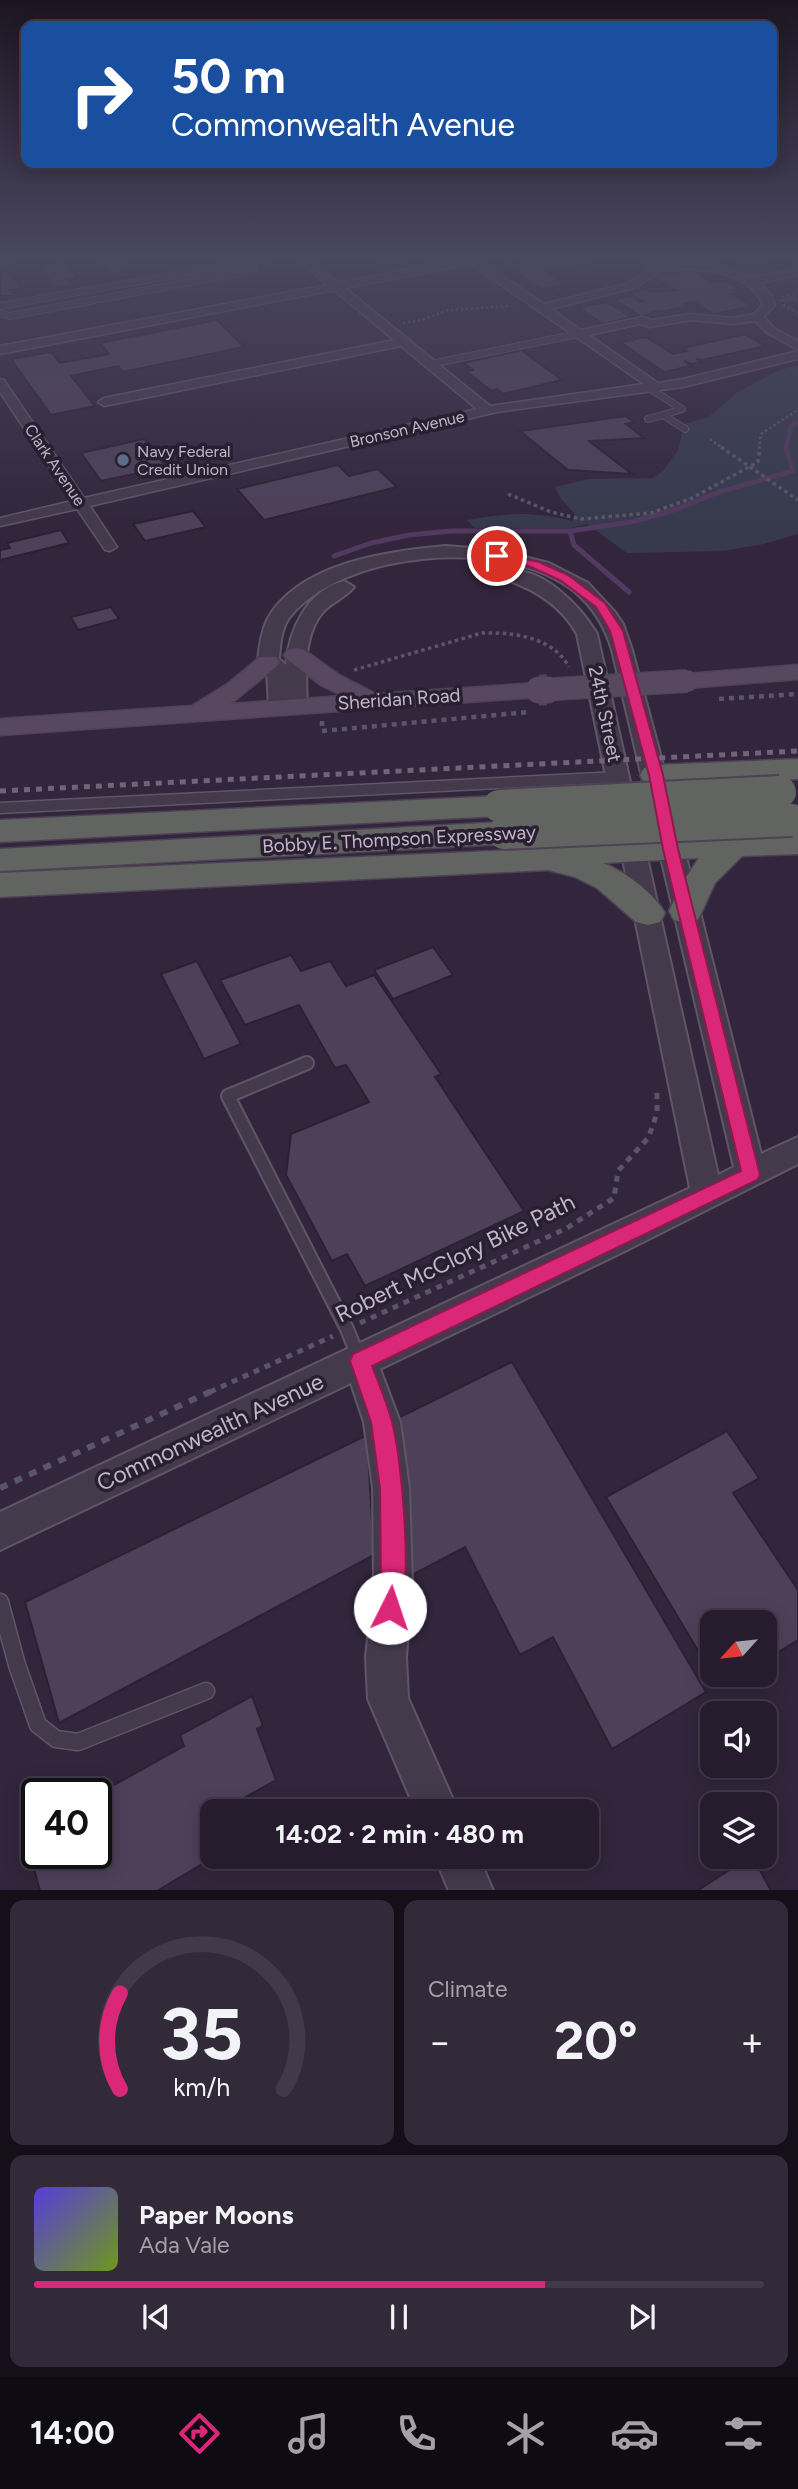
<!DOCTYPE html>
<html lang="en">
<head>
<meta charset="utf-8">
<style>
  :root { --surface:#261c2d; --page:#322939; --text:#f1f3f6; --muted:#a4a1aa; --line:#423a49; --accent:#db2777 }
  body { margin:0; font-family:Figtree,sans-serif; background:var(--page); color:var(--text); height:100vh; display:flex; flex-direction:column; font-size:26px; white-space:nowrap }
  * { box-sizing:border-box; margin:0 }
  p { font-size:23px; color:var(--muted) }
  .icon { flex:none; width:38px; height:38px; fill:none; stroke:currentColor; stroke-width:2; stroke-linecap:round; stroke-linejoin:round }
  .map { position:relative; height:1890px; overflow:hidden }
  .drawer { display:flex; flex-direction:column; gap:10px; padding:10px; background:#150f19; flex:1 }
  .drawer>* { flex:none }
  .hud { position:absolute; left:21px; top:21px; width:756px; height:147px; border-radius:14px; box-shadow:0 4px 18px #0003,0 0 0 2px var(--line); background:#1a4fa0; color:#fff; overflow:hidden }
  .needle { width:46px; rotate:243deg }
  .tools { position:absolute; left:700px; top:1610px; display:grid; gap:14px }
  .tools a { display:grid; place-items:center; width:77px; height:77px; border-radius:14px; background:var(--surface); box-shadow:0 4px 18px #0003,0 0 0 2px var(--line); font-size:35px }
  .speed { position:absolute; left:21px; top:1778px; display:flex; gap:14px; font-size:35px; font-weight:700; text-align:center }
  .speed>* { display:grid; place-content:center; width:91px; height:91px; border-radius:50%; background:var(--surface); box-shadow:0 4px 18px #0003,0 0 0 2px var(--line); line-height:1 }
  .speed .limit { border:4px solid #111; border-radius:10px; background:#fff; color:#111 }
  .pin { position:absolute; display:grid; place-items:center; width:60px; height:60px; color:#fff; margin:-30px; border:4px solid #fff; border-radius:50%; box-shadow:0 2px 7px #0007 }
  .me { position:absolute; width:77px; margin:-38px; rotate:4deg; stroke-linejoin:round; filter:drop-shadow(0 0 5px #0008) }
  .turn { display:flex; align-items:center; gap:24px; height:147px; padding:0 35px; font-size:32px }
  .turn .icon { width:91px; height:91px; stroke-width:2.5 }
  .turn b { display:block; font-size:49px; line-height:60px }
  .big { font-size:52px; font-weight:700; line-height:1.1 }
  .drawer .widget { flex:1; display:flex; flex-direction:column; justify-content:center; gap:10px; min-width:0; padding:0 24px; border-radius:14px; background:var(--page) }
  .drawer .dial { align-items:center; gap:0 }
  .dial svg { height:182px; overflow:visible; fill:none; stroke:var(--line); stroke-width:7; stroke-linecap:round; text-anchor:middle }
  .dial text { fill:var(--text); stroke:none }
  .song { display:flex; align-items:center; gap:21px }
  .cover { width:84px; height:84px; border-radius:10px; background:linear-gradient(135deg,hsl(250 70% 55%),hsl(80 70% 35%)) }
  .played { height:7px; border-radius:4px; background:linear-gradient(90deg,var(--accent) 70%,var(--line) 70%) }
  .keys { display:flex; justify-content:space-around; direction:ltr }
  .heat { display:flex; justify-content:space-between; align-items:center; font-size:38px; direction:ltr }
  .drawer .tiles { flex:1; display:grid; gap:10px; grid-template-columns:1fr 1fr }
  .widget:last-child { grid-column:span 2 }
  .trip { position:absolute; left:200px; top:1799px; width:399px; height:70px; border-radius:14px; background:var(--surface); box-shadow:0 4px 18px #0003,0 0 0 2px var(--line); font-weight:700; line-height:70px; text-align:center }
  .tab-bar { display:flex; height:112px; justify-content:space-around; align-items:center; background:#0f0b12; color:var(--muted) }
  .tab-bar .icon { width:49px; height:49px }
  .tab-bar .on { color:var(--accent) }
  .tab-bar b { font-size:32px; color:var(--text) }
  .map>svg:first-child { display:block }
  .green { fill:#373a4d }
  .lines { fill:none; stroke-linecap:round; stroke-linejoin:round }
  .stream-far1 { stroke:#503a5f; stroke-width:4.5 }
  .stream { stroke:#503a5f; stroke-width:5 }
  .building { fill:#4f4059; stroke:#2c2133; stroke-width:2 }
  .service-far3-casing { stroke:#605567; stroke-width:8 }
  .service-far2-casing { stroke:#605567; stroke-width:13 }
  .service-far1-casing { stroke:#605567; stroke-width:16 }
  .service-casing { stroke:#605567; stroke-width:19 }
  .minor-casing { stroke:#605567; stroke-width:3 }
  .tertiary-casing { stroke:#605567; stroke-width:4 }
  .secondary-casing { stroke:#4e4355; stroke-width:3 }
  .trunk-casing { stroke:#4d4254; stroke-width:3 }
  .path-far4 { stroke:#5a566a; stroke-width:2.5; stroke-dasharray:2.5 2.5; stroke-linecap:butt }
  .path-far3 { stroke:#5a566a; stroke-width:3.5; stroke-dasharray:3.5 3.5; stroke-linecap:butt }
  .path-far2 { stroke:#5a566a; stroke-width:4.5; stroke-dasharray:5 5; stroke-linecap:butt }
  .path-far1 { stroke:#5a566a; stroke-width:5; stroke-dasharray:6 6; stroke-linecap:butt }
  .path { stroke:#5a566a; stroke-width:6; stroke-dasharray:8 8; stroke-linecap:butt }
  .service-far3 { stroke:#453a4c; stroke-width:6 }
  .service-far2 { stroke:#453a4c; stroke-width:10 }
  .service-far1 { stroke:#453a4c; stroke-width:12 }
  .service { stroke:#453a4c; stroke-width:16 }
  .minor { fill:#453a4c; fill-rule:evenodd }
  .tertiary { fill:#453a4c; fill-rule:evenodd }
  .secondary { fill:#57485f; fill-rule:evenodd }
  .trunk { fill:#626462; fill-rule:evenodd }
  .rail { stroke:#71637a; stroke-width:5; stroke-dasharray:6 6; stroke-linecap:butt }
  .secondary-bridge-far1-casing { stroke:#4e4355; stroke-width:24; stroke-linecap:butt }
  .secondary-bridge-casing { stroke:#4e4355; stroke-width:31; stroke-linecap:butt }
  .trunk-bridge-casing { stroke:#4d4254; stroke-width:36; stroke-linecap:butt }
  .path-bridge-far1 { stroke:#5a566a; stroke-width:2.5; stroke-dasharray:2.5 2.5; stroke-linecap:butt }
  .path-bridge { stroke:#5a566a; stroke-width:3.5; stroke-dasharray:3.5 3.5; stroke-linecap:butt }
  .secondary-bridge-far1 { stroke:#57485f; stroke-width:22 }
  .secondary-bridge { stroke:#57485f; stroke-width:27 }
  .trunk-bridge { stroke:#626462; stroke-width:32 }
  .route { fill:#db2777; stroke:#8e194d; stroke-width:2 }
  .service-dot { fill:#5c6f8a; stroke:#2a1f31; stroke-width:2.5 }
  .labels { text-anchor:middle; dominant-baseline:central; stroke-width:7; stroke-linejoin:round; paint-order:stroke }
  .far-street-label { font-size:16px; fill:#c1b6c7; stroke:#2a1f31 }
  .far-poi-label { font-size:16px; fill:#c1b6c7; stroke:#2a1f31; text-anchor:start }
  .street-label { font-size:19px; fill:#c1b6c7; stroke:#2a1f31 }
  .near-street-label { font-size:23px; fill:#c1b6c7; stroke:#2a1f31 }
</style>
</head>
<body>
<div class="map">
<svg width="798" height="1891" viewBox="0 0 798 1891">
  <rect width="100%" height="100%" fill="#33263c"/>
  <path class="green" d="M760 261 780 273 750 277 722 269Z
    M798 365V534L764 544 723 551 627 553 587 524 571 528H475L467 520C509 513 530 511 572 521L575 514 561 499 555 487 589 479 653 478 663 471 678 450 684 424 709 417 736 393 777 371Z"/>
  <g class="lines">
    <path class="stream-far1" d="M786 449 791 426 798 422"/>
    <path class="stream" d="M570 531 574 545 629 592
      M334 556 371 543 409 535 451 531H570L631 522 671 511 719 492 793 471 786 447"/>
  </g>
  <path class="building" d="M0 257H50L0 266Z
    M124 257 134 269 124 270 133 276 112 277 96 259Z
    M332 257H371L339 263Z
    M371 257H406L412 261 384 267Z
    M560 257H616L618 258 544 270 566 284 555 286 564 290 558 292 553 287 541 289 505 265 529 261 535 264 532 261 542 259 546 262 545 260Z
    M64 261 78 278 67 280 76 286 55 287 40 268 46 267 44 264Z
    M692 270 712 282H727L739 289 734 290 739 292 731 294 753 306 714 314 694 302 686 304 690 306 660 312 657 311 641 317 614 299 631 296 640 301H642L629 293 647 289 651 292 676 290 654 278 676 271 679 273Z
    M8 271 21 288 10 290 18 296H0V272Z
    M798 294V305L792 302 784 304 776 299Z
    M607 302 631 317 603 324 578 307Z
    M217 320 244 347 123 372 118 366 71 376 95 406 51 415 11 359 51 352 60 363 109 354 100 343Z
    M630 334 635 339 646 337 673 354 687 351 684 348 745 334 752 339 762 336 766 338 755 340 765 346 702 360 696 359 702 362 691 364 684 361 691 366 664 372 620 342 632 340 624 335Z
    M521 350 562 380 503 394 497 389 491 391 466 371 473 370 464 363Z
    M626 416 634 422 626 424 644 438 589 441 632 474 568 470 520 431Z
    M144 439 166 467 101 481 81 453Z
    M338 465 349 476 378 469 397 487 264 520 237 489Z
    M193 511 206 527 145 541 133 524Z
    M61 530 69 543 0 560V550L10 548 7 543Z
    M111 607 119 619 78 630 71 617Z
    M433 947 453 975 393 999 374 970Z
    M291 955 301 971 330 961 346 986 374 975 441 1074 435 1077 524 1211 365 1286 347 1254 332 1261 286 1175 291 1134 369 1102 346 1065 335 1068 299 1005 245 1025 220 980Z
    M197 961 241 1044 204 1059 161 974Z
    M512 1362 706 1692 612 1749 553 1637 520 1655 465 1547 412 1575 400 1417Z
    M727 1431 759 1478 733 1493 798 1590V1640L765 1660V1622H712V1674L606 1497Z
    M367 1435 374 1555 59 1723 25 1602Z
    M713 1675H742L721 1688Z
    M252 1696 263 1726 257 1729 276 1780 221 1811H212V1857H214L157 1891H40L25 1835 37 1828V1853H96V1795L184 1746 180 1735Z
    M749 1857H753L771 1891H697Z"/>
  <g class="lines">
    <g class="service-far3-casing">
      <path id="service-far3" d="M0 306 276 257
        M0 313 10 316 254 270 247 262
        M431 364 578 334
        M649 388 682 409 663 415 685 429
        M648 419 663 415"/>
    </g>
    <g class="service-far2-casing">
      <path id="service-far2" d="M0 808 619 777"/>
    </g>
    <g class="service-far1-casing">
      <path id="service-far1" d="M307 1063 228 1096 347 1329 359 1359"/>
    </g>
    <g class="service-casing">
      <path id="service" d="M0 1602 17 1665 38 1725 56 1739 78 1742 206 1691"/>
    </g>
    <g class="minor-casing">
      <path id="minor" d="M295 257H307L338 283 471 257H495L482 262 544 304 626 284 652 267 639 257H651L663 264 712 265 753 278 798 269V275L761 283 771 295 775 305 764 317 774 328 798 341V350L766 332 755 321 733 324 692 320 649 327 640 324 589 335 658 383 683 379 798 351V359L683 387 497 412 90 506 117 547 110 551 105 550 77 509 0 526V518L72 501 0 392V379L4 380 84 498 477 409 401 346 104 406 98 402 104 398 394 340 334 290 0 354V346L327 285ZM471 264 644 384 490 406 345 288ZM683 269C712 270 751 274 763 305L754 314 733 318 692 314 651 320 642 317 581 330 551 309 634 288 663 270Z"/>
    </g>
    <g class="tertiary-casing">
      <path id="tertiary" d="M446 546 496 550 549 563 588 583 615 612 623 624 632 650 658 746 761 1154 798 1137V1164L623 1252 380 1369 400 1422 409 1488 412 1583 406 1657 408 1698 458 1811H416L368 1699 366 1657 374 1583 373 1488 364 1422 351 1383 0 1550V1512L690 1188 577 634C561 606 537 591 507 580L504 576 507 572C541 564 582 608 597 634L718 1175 734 1167 612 650C605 627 594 608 575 592 508 537 343 549 289 618 281 629 280 646 279 659L286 665C289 630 307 590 344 581L354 587C346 597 333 602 324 611 302 635 306 676 307 706L304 711C295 713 281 715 272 713L269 708 267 670 258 662C259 648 261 633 267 620 298 563 388 551 446 546Z
        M435 1857H479L493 1891H449Z"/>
    </g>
    <g class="secondary-casing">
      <path id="secondary" d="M296 648 304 650 339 675 376 694 539 683 548 685 551 690 548 695 539 697 0 735V719L192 706 229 683 260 657H276L280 662 276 667 230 704 343 696 321 685 288 660 284 655 288 650Z
        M798 665V679L687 688 678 686 675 681 678 676 687 674Z"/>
    </g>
    <g class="trunk-casing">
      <path id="trunk" d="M798 759V779L655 785 644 782 640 775 644 768 655 765Z
        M499 796 510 799 515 806 510 813 499 816 0 842V820Z
        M504 822 515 825 520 833 515 841 504 844 0 871V849Z
        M798 832V854L742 856 715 883 698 920 686 923 674 920 669 911 682 883 699 858 603 863C627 873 652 891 665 913L660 922 648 925 636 922 597 888 575 877 548 870 0 897V873L539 849 613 840Z"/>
    </g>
    <path class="path-far4" d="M742 263 772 257
      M782 297 798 293
      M783 305 798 313
      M403 323 422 320 447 310 511 306
      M759 449 761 434 798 410"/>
    <path class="path-far3" d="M508 494 551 512 581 519 651 513 692 498 758 462 760 447
      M354 670 482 633C513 632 553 637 569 667"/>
    <path class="path-far2" d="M719 699 798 694
      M322 721V731L529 712"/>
    <path class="path-far1" d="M360 1323 567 1228 614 1198 618 1171 648 1138 652 1128 657 1113V1090
      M210 1392 333 1336"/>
    <path class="path" d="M0 1488 214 1390"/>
    <use href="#service-far3" class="service-far3"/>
    <use href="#service-far2" class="service-far2"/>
    <use href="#service-far1" class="service-far1"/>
    <use href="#service" class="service"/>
    <use href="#minor" class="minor"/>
    <use href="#tertiary" class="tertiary"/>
    <use href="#secondary" class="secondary"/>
    <use href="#trunk" class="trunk"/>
    <path class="rail" d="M0 791 798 751"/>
    <g class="secondary-bridge-far1-casing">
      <path id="secondary-bridge-far1" d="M539 690 687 681"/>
    </g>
    <g class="secondary-bridge-casing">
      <path id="secondary-bridge" d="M539 690H547"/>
    </g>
    <g class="trunk-bridge-casing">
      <path id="trunk-bridge" d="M499 806 780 792
        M504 833 792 820"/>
    </g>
    <path class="path-bridge-far1" d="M710 439 724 449"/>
    <path class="path-bridge" d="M721 447 798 500"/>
    <use href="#secondary-bridge-far1" class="secondary-bridge-far1"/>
    <use href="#secondary-bridge" class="secondary-bridge"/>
    <use href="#trunk-bridge" class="trunk-bridge"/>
  </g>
  <linearGradient id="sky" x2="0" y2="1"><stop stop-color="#1c1521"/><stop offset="0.49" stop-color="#4a4761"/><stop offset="1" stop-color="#4a4761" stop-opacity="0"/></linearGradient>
  <rect width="798" height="522" fill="url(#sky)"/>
  <path class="route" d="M497 553 539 562 568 575 605 603 623 631 663 775 678 849 760 1175 757 1180 372 1366C379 1384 387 1403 392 1422 402 1459 413 1583 399 1616L390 1619 382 1616 379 1608 381 1583 380 1488 371 1422 350 1361 353 1354 741 1171 663 849 649 775 610 631 596 607 560 580 531 567 493 558V554Z"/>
  <circle class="service-dot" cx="123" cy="460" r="7"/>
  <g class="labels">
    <g class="far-street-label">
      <text transform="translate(407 429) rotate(-13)">Bronson Avenue</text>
      <text transform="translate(55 465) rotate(56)">Clark Avenue</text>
    </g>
    <g class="far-poi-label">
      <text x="137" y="451">Navy Federal<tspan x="137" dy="18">Credit Union</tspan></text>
    </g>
    <g class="street-label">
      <text transform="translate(399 699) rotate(-4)">Sheridan Road</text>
      <text transform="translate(605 714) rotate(78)">24th Street</text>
      <text transform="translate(399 839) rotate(-3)">Bobby E. Thompson Expressway</text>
    </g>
    <g class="near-street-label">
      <text transform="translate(455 1258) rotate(-26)">Robert McClory Bike Path</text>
      <text transform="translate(210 1432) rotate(-25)">Commonwealth Avenue</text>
    </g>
  </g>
</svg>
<div class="tools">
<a><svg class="needle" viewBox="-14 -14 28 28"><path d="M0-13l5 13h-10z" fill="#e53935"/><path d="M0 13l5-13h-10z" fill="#a4a1aa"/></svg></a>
<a><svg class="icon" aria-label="sound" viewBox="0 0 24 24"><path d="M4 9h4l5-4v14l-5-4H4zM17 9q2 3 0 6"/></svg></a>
<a><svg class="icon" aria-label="layers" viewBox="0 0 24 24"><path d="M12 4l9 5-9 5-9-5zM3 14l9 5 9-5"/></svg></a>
</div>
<div class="speed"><div class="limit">40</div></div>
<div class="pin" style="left:497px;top:556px;background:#d93025"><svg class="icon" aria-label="arrive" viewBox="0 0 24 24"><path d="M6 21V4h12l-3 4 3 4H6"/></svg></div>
<svg class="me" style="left:390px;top:1608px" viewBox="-20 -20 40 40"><circle r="19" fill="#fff"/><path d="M0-13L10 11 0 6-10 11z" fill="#db2777"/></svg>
<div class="trip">14:02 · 2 min · 480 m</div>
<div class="hud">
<div class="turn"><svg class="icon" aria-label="right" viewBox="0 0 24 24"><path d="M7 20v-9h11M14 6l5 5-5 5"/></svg><div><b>50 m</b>Commonwealth Avenue</div></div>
</div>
</div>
<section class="drawer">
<div class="tiles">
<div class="widget dial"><svg viewBox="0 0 100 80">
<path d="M14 69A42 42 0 1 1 86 69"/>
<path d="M14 69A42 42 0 0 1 14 27" stroke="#db2777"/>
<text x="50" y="56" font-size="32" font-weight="700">35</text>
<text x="50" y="72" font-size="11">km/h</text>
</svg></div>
<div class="widget"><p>Climate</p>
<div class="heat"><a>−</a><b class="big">20°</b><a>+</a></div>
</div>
<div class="widget">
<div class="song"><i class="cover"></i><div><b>Paper Moons</b><p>Ada Vale</p></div></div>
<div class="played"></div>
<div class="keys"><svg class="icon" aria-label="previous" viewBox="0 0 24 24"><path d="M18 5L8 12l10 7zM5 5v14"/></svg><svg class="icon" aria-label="pause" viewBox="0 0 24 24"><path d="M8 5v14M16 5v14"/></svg><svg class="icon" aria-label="next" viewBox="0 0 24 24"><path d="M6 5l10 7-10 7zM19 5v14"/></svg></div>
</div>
</div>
</section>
<nav class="tab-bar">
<b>14:00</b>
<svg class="icon on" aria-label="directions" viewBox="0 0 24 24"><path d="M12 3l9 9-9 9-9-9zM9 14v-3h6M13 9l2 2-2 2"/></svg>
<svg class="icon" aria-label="music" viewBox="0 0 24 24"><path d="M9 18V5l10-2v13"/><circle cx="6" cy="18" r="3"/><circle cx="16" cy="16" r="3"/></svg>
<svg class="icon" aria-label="phone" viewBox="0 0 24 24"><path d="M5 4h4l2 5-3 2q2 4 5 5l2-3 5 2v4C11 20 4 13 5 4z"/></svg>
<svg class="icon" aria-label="climate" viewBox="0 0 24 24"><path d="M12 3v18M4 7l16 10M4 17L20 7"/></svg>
<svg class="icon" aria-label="car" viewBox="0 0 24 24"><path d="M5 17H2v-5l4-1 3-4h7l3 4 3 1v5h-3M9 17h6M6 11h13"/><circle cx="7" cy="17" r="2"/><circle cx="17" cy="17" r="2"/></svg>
<svg class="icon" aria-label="filters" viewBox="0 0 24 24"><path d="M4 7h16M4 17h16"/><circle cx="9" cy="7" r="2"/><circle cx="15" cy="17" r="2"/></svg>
</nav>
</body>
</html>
